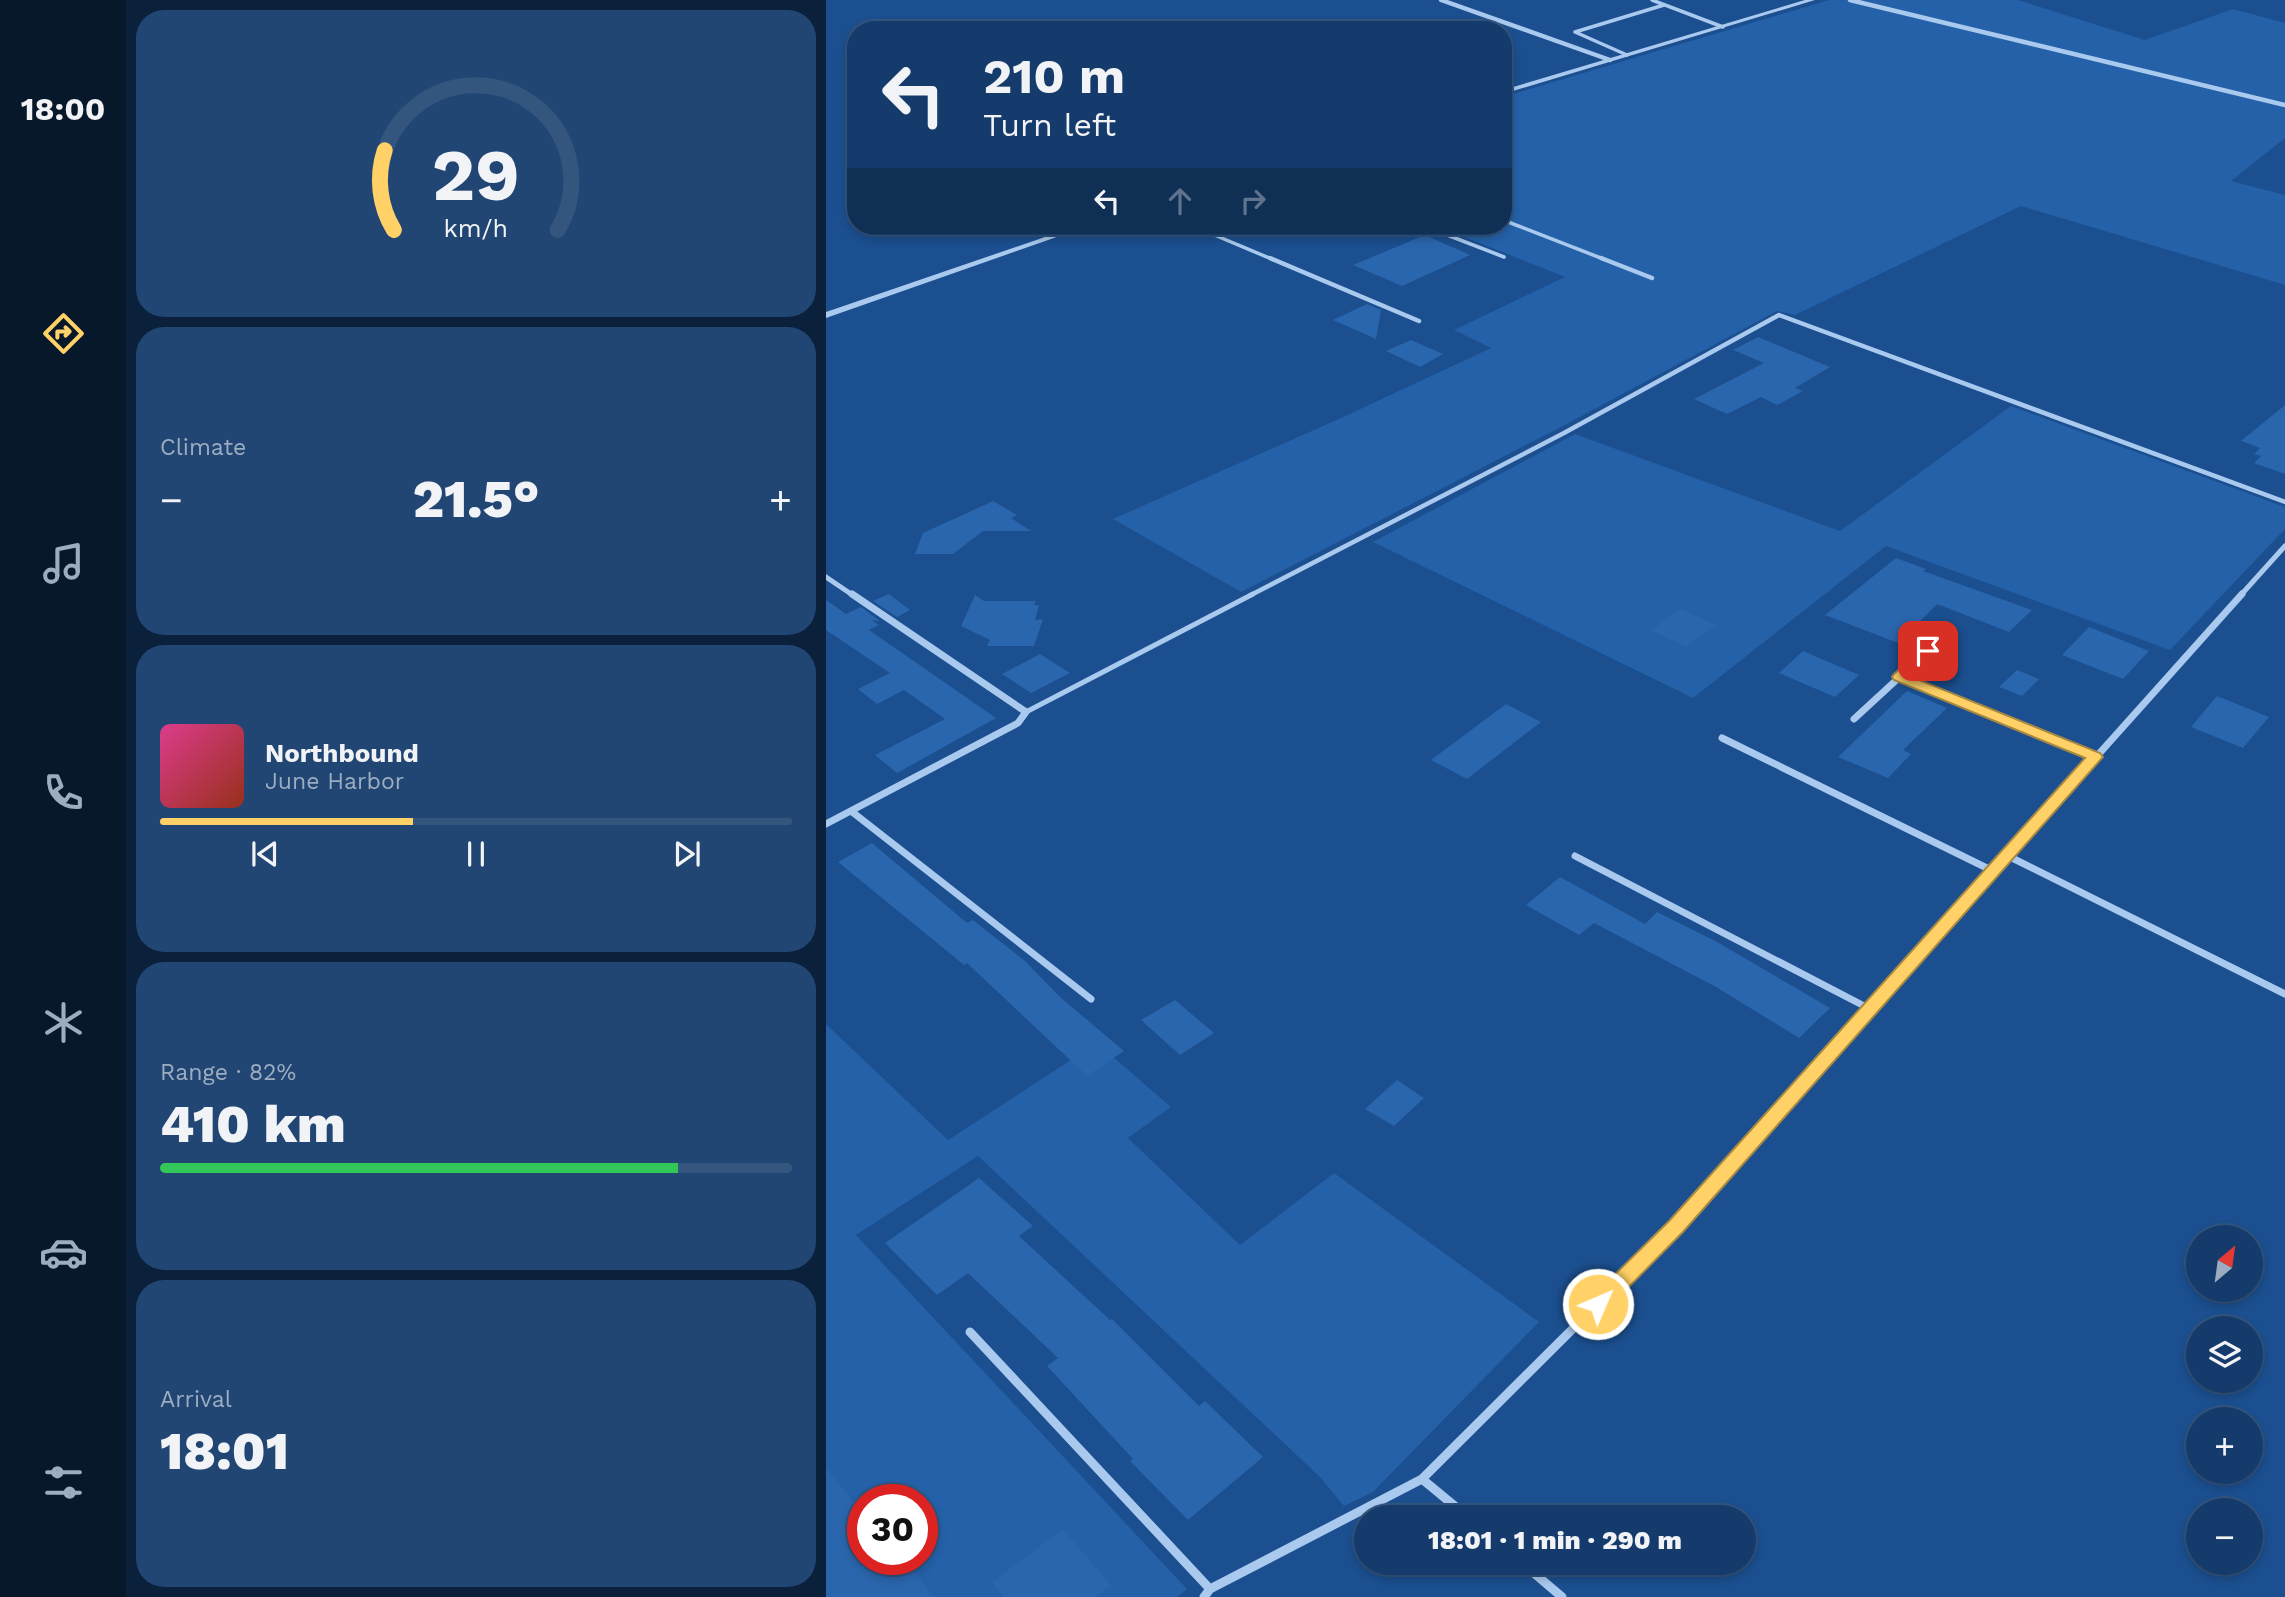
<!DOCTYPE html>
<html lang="en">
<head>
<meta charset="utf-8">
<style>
  :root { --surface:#143b6b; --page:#214673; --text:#f1f3f6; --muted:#9dadc1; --line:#33557e; --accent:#ffd166 }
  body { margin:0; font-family:"Work Sans",sans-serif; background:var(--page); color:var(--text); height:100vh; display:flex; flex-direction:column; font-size:26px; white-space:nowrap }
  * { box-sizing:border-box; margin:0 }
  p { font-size:23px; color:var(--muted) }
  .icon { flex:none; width:38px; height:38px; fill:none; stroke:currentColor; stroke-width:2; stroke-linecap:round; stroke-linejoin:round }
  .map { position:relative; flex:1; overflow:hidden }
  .details { display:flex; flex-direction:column; gap:10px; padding:10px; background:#0b203b; width:700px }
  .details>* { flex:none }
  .top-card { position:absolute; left:21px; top:21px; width:665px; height:214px; border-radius:28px; box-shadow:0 4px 10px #0003,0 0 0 2px var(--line); background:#143b6b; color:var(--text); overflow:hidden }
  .needle { width:46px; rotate:29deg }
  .controls { position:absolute; left:1360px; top:1225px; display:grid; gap:14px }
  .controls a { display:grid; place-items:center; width:77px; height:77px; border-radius:50%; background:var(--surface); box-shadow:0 4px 10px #0003,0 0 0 2px var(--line); font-size:35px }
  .speed { position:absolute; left:21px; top:1484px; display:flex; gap:14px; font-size:35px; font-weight:700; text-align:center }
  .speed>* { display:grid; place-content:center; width:91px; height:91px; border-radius:50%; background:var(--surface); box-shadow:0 4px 10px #0003,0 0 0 2px var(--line); line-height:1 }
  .speed .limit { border:10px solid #d22; background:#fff; color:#111 }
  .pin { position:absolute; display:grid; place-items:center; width:60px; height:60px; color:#fff; margin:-30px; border-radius:14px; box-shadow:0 4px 10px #0006 }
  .me { position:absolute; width:77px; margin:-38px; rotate:45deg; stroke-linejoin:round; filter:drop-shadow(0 0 5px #0008) }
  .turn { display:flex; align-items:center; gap:24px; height:147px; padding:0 21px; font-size:32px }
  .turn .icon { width:91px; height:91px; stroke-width:2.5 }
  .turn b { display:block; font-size:49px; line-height:60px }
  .lanes { display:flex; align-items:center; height:66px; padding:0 21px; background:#0003; justify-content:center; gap:35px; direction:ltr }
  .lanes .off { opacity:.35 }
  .big { font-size:52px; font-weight:800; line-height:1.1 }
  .details .widget { flex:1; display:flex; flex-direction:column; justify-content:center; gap:10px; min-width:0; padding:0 24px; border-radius:28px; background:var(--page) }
  .details .dial { align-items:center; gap:0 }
  .dial svg { height:182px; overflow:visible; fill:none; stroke:var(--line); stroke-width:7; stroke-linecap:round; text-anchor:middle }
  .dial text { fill:var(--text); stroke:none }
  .song { display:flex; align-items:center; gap:21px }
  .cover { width:84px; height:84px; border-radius:10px; background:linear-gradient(135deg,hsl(330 70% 55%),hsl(10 70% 35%)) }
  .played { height:7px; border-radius:4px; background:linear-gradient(90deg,var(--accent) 40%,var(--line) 40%) }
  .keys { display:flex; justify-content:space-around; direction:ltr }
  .heat { display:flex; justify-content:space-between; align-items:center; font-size:38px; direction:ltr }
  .charge { height:10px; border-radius:5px; background:linear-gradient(90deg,#34c759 82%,var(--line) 0) }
  .trip { position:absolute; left:528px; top:1505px; width:402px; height:70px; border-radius:35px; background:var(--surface); box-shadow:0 4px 10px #0003,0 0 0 2px var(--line); font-weight:800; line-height:70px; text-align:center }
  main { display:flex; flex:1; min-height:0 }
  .menu { display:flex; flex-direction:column; width:126px; justify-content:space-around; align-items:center; background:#08182b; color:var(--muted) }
  .menu .icon { width:49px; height:49px }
  .menu .selected { color:var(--accent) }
  .menu b { font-size:32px; color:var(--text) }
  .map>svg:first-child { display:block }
  .green { fill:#2461a8; fill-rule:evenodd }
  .building { fill:#2a66ad }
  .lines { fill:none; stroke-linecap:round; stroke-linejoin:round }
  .service-far2 { stroke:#a9c9ee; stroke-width:3.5 }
  .service-far1 { stroke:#a9c9ee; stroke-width:4.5 }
  .service { stroke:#a9c9ee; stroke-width:5 }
  .minor-far3 { stroke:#a9c9ee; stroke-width:4.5 }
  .minor-far2 { stroke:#a9c9ee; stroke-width:5 }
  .minor-far1 { stroke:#a9c9ee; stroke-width:7 }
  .minor { stroke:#a9c9ee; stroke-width:9 }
  .tertiary { fill:#a9c9ee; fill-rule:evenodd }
  .route { fill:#ffd166; stroke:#a68842; stroke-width:2 }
</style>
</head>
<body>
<main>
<nav class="menu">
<b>18:00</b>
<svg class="icon selected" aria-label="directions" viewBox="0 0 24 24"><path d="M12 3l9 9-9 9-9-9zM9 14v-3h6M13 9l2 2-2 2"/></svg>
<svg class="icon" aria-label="music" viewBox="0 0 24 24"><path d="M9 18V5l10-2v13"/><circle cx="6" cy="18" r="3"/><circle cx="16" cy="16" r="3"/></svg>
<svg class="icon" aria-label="phone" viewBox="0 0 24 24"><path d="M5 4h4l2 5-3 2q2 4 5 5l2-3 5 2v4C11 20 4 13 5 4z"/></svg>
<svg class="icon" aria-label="climate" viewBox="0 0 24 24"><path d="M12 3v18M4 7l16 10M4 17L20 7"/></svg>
<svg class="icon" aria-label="car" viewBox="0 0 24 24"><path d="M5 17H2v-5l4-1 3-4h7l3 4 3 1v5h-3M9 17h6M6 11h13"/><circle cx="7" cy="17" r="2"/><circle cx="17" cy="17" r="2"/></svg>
<svg class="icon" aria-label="filters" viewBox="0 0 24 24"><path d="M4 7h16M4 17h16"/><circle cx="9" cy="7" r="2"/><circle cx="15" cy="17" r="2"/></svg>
</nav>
<section class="details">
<div class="widget dial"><svg viewBox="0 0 100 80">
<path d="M14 69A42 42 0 1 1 86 69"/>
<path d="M14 69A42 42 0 0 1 10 34" stroke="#ffd166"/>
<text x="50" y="56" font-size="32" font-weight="700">29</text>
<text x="50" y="72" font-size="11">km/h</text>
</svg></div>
<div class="widget"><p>Climate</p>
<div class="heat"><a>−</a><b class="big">21.5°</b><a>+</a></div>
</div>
<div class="widget">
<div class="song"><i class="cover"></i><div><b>Northbound</b><p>June Harbor</p></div></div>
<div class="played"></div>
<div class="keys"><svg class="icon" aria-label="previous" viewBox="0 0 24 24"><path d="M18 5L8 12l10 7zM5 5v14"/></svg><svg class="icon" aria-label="pause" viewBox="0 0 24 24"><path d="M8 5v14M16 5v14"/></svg><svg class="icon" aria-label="next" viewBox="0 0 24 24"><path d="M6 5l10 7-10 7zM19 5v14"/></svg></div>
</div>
<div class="widget"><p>Range · 82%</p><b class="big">410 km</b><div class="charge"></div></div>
<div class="widget"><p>Arrival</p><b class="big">18:01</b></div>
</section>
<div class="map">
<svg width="1459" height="1597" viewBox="0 0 1459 1597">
  <rect width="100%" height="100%" fill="#1b4f8f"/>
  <path class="green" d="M1003 0H1192L1319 40 1407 9 1459 23V138L1405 181 1459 195V285L1195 206 969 315 951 311 735 427 415 592 287 519 515 418 665 348 628 330 739 277 611 226H677V97Z
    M1185 406 1459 507V529L1344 650 1060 546 867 698 547 542 749 434 1014 531Z
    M0 1024 122 1140 271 1043 345 1107 302 1138 414 1245 508 1173 713 1322 547 1492 518 1506 494 1477 152 1156 30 1235 361 1589 351 1597H0ZM37 1500H96V1559H37Z"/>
  <path class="building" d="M599 235 644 255 576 286 527 265Z
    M541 304 555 310 550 339 507 320Z
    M932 337 1004 367 969 388 977 391 951 405 935 397 901 414 868 399 938 363 907 350Z
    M585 340 617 354 594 367 560 351Z
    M1459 405V474L1428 463 1435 456 1428 454 1434 448 1415 441Z
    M167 501 191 515 185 518 205 531H157L127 554H89L97 533Z
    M1070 558 1100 569 1097 571 1206 610 1183 632 1111 604 1072 643 999 615Z
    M63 594 84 610 71 617 47 601Z
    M149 595 158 601H210L208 605H213L209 620 217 619 208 646H161L164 640 135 626Z
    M0 600 20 614 35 607 54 621 45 620 53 625 43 630 170 718 71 773 49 755 119 719 78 690 51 704 32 689 64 673 0 630Z
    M855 609 890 625 860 647 825 630Z
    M1263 627 1323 651 1297 679 1236 655Z
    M977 651 1033 675 1009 697 953 673Z
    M214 654 244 673 205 693 176 674Z
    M1191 670 1213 679 1196 696 1173 687Z
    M1081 691 1121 708 1077 750 1085 754 1062 778 1012 757Z
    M1391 696 1443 717 1417 748 1365 727Z
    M680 704 715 722 641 779 605 760Z
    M46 843 141 923 147 920 199 961 234 997 298 1051 261 1076 141 963 138 965 12 862Z
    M734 877 819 924 831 912 891 942 1004 1008 973 1038 890 987 768 923 753 935 700 905Z
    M349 1000 388 1033 354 1055 315 1020Z
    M571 1080 598 1098 568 1126 539 1109Z
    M153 1178 207 1226 193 1236 284 1320 286 1319 373 1406 379 1401 437 1457 362 1520 304 1461 307 1459 221 1366 232 1358 142 1273 111 1295 59 1243Z
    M0 1468 37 1514V1559H78L108 1597H0Z
    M237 1529 285 1585 270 1597H178L166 1582Z"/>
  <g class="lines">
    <path class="service-far2" d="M826 0 897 27
      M801 55 749 32 838 5
      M677 220 780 260
      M367 226 448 260
      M598 226 678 257"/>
    <path class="service-far1" d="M444 258 593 321
      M775 258 826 278
      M423 596 738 433 953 315 1459 502"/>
    <path class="service" d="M200 712 427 594"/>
    <path class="minor-far3" d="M615 0 784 60
      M1024 0 1459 105"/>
    <path class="minor-far2" d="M0 577 28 596
      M1414 596 1459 546"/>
    <path class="minor-far1" d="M1073 677 1269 756
      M1028 719 1116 638
      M896 738 1169 872
      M25 811 265 999
      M0 824 192 723 200 712 26 594
      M749 856 1044 1009
      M1182 856 1459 994
      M1024 1032 1416 594"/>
    <path class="minor" d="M144 1332 384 1589 378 1597
      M596 1479 642 1517
      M696 1563 736 1597
      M384 1589 596 1479 850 1226 1025 1030"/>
    <path class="tertiary" d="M979 0H989L677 94V90Z
      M251 226H262L0 318V312Z"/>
  </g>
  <path class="route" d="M1102 646 1109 651 1083 676 1274 753 1277 757 857 1232 780 1310 772 1313 765 1310 762 1304 765 1298 843 1221 1259 758 1068 680 1066 677 1068 674 1097 648Z"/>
</svg>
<div class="controls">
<a><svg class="needle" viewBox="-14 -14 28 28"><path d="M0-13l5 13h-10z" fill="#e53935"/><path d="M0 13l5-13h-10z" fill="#9dadc1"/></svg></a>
<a><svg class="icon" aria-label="layers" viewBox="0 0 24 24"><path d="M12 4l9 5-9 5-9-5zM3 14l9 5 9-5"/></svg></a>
<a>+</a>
<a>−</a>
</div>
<div class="speed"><div class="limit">30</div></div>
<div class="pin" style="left:1102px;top:651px;background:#d93025"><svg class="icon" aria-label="arrive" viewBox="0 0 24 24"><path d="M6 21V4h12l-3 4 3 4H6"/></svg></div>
<svg class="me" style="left:772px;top:1304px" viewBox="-20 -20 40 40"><circle r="17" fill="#ffd166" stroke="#fff" stroke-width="3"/><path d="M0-11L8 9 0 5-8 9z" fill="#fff"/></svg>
<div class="trip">18:01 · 1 min · 290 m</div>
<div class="top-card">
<div class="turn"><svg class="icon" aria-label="left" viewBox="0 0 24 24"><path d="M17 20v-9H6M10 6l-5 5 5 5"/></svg><div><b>210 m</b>Turn left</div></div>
<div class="lanes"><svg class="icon" aria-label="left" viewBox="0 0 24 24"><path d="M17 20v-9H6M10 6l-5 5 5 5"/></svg><svg class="icon off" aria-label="ahead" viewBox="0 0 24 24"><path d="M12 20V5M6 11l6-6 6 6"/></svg><svg class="icon off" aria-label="right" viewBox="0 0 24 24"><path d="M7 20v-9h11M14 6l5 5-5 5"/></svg></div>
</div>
</div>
</main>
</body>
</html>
